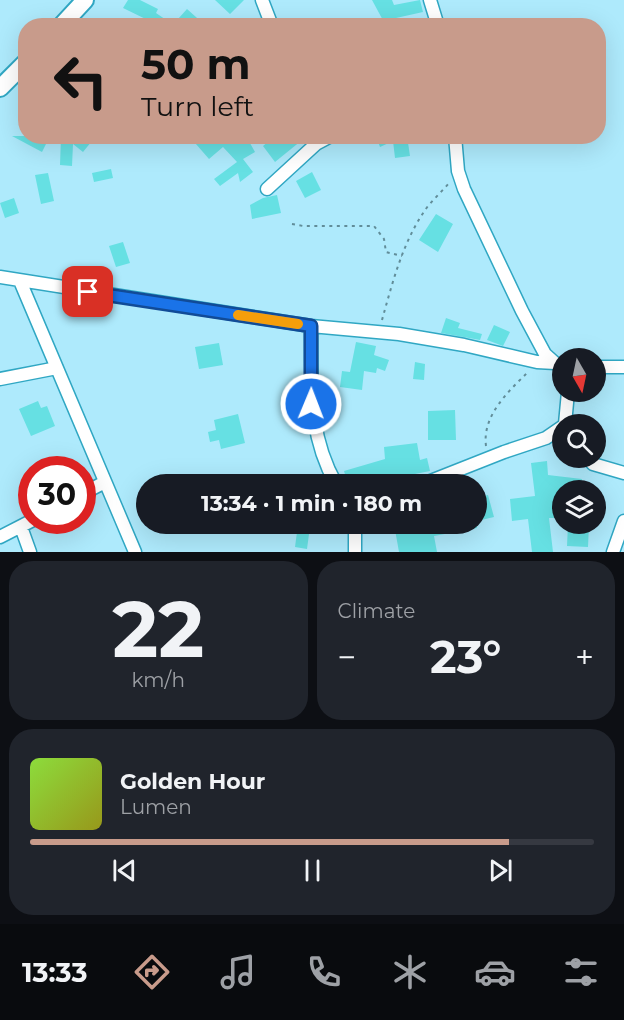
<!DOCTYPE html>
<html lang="en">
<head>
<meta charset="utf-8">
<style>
  :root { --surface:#171b24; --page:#20242c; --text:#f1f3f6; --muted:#9ea1a6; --line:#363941; --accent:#c89b8b }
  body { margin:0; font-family:Montserrat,sans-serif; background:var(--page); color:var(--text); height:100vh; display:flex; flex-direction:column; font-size:22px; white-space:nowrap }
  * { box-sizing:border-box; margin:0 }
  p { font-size:20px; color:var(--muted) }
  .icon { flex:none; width:33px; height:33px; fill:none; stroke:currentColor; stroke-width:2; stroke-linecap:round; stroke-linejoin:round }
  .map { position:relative; height:552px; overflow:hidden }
  .side { display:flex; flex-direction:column; gap:9px; padding:9px; background:#0d0f14; flex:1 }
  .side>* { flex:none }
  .top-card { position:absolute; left:18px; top:18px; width:588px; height:126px; border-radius:24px; box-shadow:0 6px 24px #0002; background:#c89b8b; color:#111; overflow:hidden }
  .needle { width:39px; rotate:171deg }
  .fabs { position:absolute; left:552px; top:348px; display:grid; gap:12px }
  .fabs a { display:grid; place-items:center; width:54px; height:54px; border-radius:50%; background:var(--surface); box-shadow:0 6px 24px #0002; font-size:30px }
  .speed { position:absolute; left:18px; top:456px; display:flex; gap:12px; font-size:30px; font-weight:700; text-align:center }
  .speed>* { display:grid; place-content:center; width:78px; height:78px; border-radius:50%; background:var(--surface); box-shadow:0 6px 24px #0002; line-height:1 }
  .speed .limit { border:9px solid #d22; background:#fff; color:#111 }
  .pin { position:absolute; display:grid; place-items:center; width:51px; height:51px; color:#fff; margin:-26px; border-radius:12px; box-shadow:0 3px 9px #0006 }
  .me { position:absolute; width:66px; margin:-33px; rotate:1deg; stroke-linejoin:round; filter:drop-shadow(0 0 4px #0008) }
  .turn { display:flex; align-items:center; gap:21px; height:126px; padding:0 24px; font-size:27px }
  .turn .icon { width:78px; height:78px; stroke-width:2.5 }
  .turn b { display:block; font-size:42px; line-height:51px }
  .big { font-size:45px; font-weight:700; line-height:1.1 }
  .side .tile { flex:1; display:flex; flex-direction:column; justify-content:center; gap:9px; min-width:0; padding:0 21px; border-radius:24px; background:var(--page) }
  .side .dial { align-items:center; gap:0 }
  .dial b { font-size:78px; line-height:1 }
  .song { display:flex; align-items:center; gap:18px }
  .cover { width:72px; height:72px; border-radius:9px; background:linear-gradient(135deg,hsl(90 70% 55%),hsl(60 70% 35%)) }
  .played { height:6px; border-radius:3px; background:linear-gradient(90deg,var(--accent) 85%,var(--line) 85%) }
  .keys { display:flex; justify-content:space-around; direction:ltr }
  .heat { display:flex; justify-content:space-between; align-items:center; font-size:33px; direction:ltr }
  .side .tiles { flex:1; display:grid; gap:9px; grid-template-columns:1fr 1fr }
  .tile:last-child { grid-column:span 2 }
  .trip { position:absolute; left:136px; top:474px; width:351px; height:60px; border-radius:30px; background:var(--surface); box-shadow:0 6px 24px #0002; font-weight:700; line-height:60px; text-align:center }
  .tab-bar { display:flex; height:96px; justify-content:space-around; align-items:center; background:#090b0e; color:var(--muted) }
  .tab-bar .icon { width:42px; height:42px }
  .tab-bar .current { color:var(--accent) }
  .tab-bar b { font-size:27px; color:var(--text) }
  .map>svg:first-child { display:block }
  .building { fill:#66e0e3 }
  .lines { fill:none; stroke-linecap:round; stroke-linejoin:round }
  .minor-casing { stroke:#30a7c3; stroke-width:15 }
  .secondary-casing { stroke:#30a7c3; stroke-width:20 }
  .path { stroke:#618d99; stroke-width:2; stroke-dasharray:3 4.5; stroke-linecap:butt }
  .minor { stroke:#fff; stroke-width:12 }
  .secondary { stroke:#fff; stroke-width:16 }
  .route-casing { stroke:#114b97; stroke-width:15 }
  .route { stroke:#1a73e8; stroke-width:10 }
  .slow { stroke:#f59e0b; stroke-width:10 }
</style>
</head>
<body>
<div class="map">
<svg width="624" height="552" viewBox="0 0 624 552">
  <rect width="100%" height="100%" fill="#aeeafc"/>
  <path class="building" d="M128 0H140L158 9 156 13 175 26H160L123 8Z
    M215 0H244L230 14Z
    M372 0H392L394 5 420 0 423 12 396 18 385 24Z
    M187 9 206 26H185L178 19Z
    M12 136H50L42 152Z
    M61 136H96L83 152 73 144 72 166 60 165Z
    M189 136H246L255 152 243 159 253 172 240 182 238 173 220 186 214 179 237 162 223 147 209 159Z
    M275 136H307L275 162 263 146Z
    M376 136H407L410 156 395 158 393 141 380 147Z
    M111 169 113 178 94 182 92 173Z
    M312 172 321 190 305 198 296 181Z
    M48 173 54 201 41 204 35 175Z
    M277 195 281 213 252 219 250 205 263 198Z
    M14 198 19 213 5 218 0 203Z
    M436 214 453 224 438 252 419 240Z
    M123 242 130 263 116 267 109 246Z
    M446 318 460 323 458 328 482 334 480 340 441 333Z
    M494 325 510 332 503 346 487 340Z
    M356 342 376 346 374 355 389 360 385 371 377 368 376 373 364 371 362 390 340 387 342 371 350 372Z
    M219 343 223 365 199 369 195 347Z
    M415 362 425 364 424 380 413 379Z
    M38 401 41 408 47 406 55 426 31 436 19 409Z
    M455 410 456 440H428V411Z
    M238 414 245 443 221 449 219 440 210 442 208 432 216 430 214 420Z
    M417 443 420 460 427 458 430 471 405 476 406 484H348L344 471 385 459 384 447Z
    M547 461 548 475 582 479 580 490H562V499H556L557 518H549L553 552H532L528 519 512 521 510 499 535 496 531 463Z
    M488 495 494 517 477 521V498Z
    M394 524H477V528L434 536 437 552H399Z
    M568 524 589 525 588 547 567 546Z
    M297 532 309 534 307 549 295 547Z"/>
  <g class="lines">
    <g class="minor-casing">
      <path id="minor" d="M262 0 272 26
        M430 0 438 26
        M455 136 458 171 464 189 522 311 545 354 555 363 562 366
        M267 189 316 144 331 136
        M0 277 311 326 399 334 464 345 537 362 555 363
        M20 281 135 552
        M311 326C312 383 307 433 336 484
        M596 367H624
        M0 379 57 368
        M565 424 568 392
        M587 458 593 464 624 473
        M423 484 504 452 546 438 562 427
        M82 494 105 482
        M21 527 30 552
        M0 537 33 520
        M355 552V524
        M613 552 624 521"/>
    </g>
    <g class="secondary-casing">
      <path id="secondary" d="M61 26 85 0
        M0 88 26 62"/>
    </g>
    <path class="path" d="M292 224 303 226H374L384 239 386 252 402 256
      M382 320C393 281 403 240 428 206 435 198 443 190 450 182
      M486 446C482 415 509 391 529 371"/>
    <use href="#minor" class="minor"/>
    <use href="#secondary" class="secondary"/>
  </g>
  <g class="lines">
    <g class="route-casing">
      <path id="route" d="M88 292 311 326V404"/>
    </g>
    <use href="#route" class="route"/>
    <path class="slow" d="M238 315 298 324"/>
  </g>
</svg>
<div class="fabs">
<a><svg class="needle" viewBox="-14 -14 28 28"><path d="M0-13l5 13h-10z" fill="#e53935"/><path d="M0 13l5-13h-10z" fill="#9ea1a6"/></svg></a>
<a><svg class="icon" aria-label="search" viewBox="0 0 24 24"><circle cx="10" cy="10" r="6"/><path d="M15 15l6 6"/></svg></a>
<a><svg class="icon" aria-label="layers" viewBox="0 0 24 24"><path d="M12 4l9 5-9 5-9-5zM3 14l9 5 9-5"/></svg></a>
</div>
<div class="speed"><div class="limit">30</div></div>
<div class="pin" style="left:88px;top:292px;background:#d93025"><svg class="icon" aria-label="arrive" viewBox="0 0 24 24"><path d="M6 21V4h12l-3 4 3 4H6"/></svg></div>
<svg class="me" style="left:311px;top:404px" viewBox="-20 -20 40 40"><circle r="17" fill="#1a73e8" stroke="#fff" stroke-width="3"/><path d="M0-11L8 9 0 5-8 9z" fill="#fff"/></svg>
<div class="trip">13:34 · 1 min · 180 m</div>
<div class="top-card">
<div class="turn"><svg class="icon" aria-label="left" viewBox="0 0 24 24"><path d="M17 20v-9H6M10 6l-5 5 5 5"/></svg><div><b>50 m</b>Turn left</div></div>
</div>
</div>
<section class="side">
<div class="tiles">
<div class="tile dial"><b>22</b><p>km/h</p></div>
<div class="tile"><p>Climate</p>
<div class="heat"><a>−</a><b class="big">23°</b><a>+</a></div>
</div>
<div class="tile">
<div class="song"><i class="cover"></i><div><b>Golden Hour</b><p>Lumen</p></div></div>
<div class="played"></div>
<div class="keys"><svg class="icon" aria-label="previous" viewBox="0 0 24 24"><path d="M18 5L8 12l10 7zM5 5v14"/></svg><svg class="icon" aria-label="pause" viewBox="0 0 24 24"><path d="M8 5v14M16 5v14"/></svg><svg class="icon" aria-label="next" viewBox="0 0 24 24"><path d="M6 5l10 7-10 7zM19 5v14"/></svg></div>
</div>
</div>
</section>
<nav class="tab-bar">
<b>13:33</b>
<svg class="icon current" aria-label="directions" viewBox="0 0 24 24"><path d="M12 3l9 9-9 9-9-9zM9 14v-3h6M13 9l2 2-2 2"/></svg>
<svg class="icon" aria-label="music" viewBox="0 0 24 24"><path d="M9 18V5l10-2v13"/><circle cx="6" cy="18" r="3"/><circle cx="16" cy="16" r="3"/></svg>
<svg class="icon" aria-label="phone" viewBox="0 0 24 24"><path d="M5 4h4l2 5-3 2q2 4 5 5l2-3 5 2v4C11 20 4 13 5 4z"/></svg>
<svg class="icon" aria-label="climate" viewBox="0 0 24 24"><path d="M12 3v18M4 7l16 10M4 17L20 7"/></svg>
<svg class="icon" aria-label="car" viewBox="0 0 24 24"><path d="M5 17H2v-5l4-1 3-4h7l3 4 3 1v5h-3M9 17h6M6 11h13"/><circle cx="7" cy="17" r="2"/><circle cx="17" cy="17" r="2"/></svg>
<svg class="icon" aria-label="filters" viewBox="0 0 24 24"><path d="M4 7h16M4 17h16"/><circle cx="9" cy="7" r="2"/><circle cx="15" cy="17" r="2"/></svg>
</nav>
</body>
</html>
